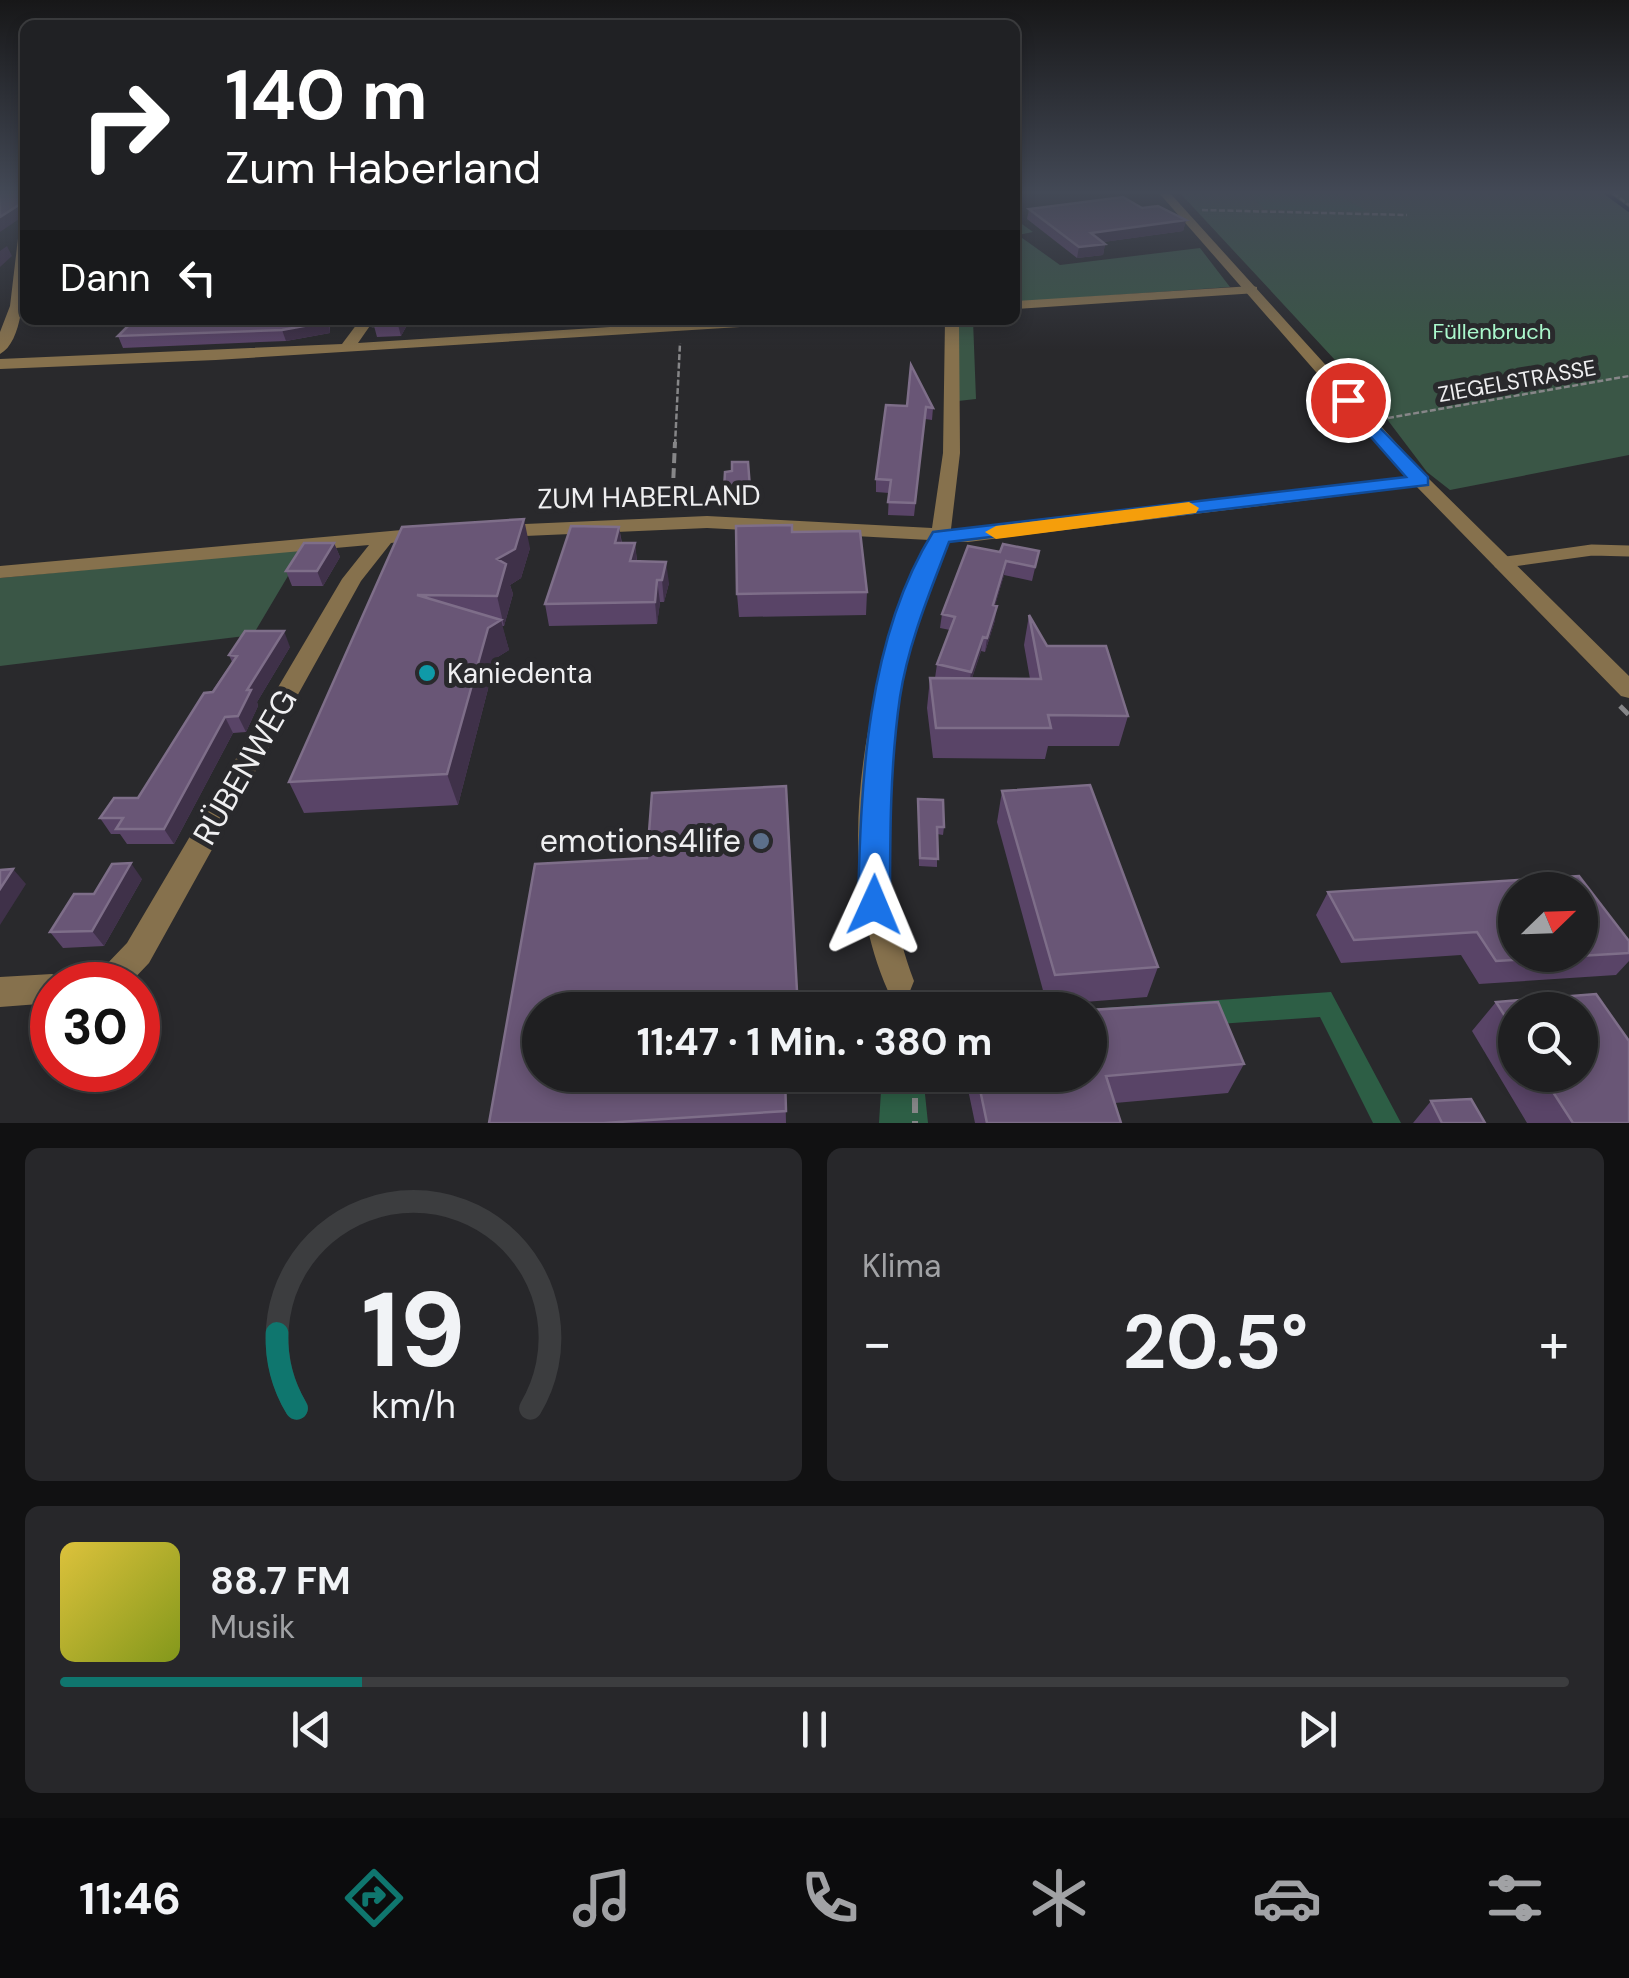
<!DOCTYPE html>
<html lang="de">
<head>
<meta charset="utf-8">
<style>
  :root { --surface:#1f1f21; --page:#27272a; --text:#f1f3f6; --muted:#a1a2a5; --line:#3c3d3f; --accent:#0f766e }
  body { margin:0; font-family:"DM Sans",sans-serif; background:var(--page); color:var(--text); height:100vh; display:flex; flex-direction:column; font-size:38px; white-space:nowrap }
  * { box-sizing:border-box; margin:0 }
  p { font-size:32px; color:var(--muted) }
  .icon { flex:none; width:55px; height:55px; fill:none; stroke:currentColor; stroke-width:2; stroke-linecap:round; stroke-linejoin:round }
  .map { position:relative; height:1123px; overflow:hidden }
  .side { display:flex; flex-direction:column; gap:25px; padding:25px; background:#111112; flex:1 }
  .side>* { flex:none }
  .top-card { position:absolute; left:20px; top:20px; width:1000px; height:305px; border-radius:15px; box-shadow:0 5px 15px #0003,0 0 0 2px var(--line); background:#202124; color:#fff; overflow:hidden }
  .needle { width:65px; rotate:67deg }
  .buttons { position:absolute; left:1498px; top:872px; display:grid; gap:20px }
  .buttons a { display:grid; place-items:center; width:100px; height:100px; border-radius:50%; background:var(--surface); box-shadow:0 5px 15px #0003,0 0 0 2px var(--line); font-size:50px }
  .speed { position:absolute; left:30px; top:962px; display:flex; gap:20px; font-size:50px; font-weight:700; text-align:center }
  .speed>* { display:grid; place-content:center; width:130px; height:130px; border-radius:50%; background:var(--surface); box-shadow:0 5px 15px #0003,0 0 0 2px var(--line); line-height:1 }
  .speed .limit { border:15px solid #d22; background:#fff; color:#111 }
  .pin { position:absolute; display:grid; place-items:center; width:85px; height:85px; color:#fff; margin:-42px; border:5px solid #fff; border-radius:50%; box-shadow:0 2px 10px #0007 }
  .me { position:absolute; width:110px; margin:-55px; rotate:1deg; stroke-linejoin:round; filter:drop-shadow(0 0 8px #0008) }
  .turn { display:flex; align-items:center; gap:35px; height:210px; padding:0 40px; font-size:45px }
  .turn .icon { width:130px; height:130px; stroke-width:2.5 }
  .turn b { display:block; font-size:70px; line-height:85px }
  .then { display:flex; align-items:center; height:95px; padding:0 40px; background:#0003; gap:20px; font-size:38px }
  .big { font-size:75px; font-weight:700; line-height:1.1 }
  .side .tile { flex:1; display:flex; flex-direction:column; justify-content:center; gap:15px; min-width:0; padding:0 35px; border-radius:15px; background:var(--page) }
  .side .dial { align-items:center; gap:0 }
  .dial svg { height:260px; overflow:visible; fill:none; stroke:var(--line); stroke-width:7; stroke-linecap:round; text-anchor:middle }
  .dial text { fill:var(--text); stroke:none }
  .song { display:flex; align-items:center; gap:30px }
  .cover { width:120px; height:120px; border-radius:15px; background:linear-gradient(135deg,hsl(50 70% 55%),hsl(70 70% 35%)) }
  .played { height:10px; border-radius:5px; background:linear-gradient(90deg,var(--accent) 20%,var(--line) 20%) }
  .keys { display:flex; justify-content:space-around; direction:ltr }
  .heat { display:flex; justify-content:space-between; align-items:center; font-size:55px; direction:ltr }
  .side .tiles { flex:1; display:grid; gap:25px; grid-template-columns:1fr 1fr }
  .tile:last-child { grid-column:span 2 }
  .trip { position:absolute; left:522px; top:992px; width:585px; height:100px; border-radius:50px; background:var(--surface); box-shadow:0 5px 15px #0003,0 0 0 2px var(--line); font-weight:700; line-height:100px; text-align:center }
  .dock { display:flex; height:160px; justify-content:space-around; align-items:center; background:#0c0c0d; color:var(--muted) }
  .dock .icon { width:70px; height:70px }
  .dock .selected { color:var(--accent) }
  .dock b { font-size:45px; color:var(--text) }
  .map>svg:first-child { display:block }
  .green { fill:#3a5646 }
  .forest { fill:#2d5e45 }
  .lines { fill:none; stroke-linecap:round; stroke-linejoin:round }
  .stream { stroke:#000f2f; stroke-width:4 }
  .path-far3 { stroke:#868688; stroke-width:2.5; stroke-dasharray:6 2.5; stroke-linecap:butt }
  .path-far2 { stroke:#868688; stroke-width:4; stroke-dasharray:10 5; stroke-linecap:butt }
  .path-far1 { stroke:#868688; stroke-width:5; stroke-dasharray:12 6; stroke-linecap:butt }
  .path { stroke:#868688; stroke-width:6; stroke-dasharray:15 8; stroke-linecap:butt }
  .service { stroke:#86714d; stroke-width:11 }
  .minor { fill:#86714d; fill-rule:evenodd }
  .tertiary { fill:#86714d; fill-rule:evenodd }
  .wall { fill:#594467; fill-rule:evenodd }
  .shaded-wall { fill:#3f3149 }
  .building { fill:#695676; stroke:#7e6e89; stroke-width:2.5; fill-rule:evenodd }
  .route { fill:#1a73e8; stroke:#114b97; stroke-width:2.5 }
  .slow { fill:#f59e0b }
  .culture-dot { fill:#0f9aa8; stroke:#29292c; stroke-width:4 }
  .service-dot { fill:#5c6f8a; stroke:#29292c; stroke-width:4 }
  .labels { text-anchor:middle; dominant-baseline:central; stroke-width:10; stroke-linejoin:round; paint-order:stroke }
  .far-park-label { font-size:22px; fill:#aaf8cc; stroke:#29292c }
  .far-street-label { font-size:22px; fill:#efeff1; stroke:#29292c }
  .street-label { font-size:28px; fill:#efeff1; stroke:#29292c }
  .poi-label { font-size:28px; fill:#efeff1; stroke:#29292c; text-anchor:start }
  .near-street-label { font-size:32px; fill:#efeff1; stroke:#29292c }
  .near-poi-label { font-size:32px; fill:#efeff1; stroke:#29292c; text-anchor:end }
</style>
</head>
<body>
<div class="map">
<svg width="1629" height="1123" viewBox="0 0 1629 1123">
  <rect width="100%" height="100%" fill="#29292c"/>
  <path class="green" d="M1180 193H1629V455L1450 490 1427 472 1374 402Z
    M1015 219 1033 232 1018 235 1060 265 1200 248 1230 287 1015 302Z
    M956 320H973L976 399 958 401Z
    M304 549 253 635 0 666V578Z"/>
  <path class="forest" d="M1248 193H1334L1367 211 1264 209Z
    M1331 992 1401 1123H1373L1320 1017 1090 1033V1010H1076Z
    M882 1075H923L928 1123H879Z"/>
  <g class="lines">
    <path class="stream" d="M1606 193 1629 210"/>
    <path class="path-far3" d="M1613 193 1629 205
      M1202 210 1407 215
      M1388 418 1629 376
      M675 445 680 343"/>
    <path class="path-far2" d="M672 508 675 442"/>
    <path class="path-far1" d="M1620 706 1629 715"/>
    <path class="path" d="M915 1075V1123"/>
    <path class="service" d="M1499 563 1592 550 1629 551"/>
    <path class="minor" d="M25 227C25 256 29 339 0 354V332L10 306 19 230Z
      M1252 286 1257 287V293L1015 309V301Z
      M360 320H374L358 343 720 320H794L787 324 216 360 0 369V359L342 344Z
      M945 320H959L960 453 951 529 968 530 1421 476 1430 481 1421 486 968 542 948 541C940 570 925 597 916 627 883 743 871 867 914 981L910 991 899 995 888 991C838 877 858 740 895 625 904 596 920 569 929 540L707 528 502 537 492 531 502 525 707 516 932 528 943 453Z
      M424 528 434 534 431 538 391 543 361 581 149 963 128 985H78L82 975 103 968 127 943 342 579 369 545 0 578V566Z
      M52 974 63 979 66 985H52V1003L0 1007V977Z"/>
    <path class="tertiary" d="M1159 193H1170L1427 477 1629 676V698L1621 696 1415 485Z"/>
  </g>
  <path class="wall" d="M1142 208 1186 220 1183 231 1103 242 1105 244 1103 255 1077 258 1027 219 1029 209Z
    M134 320H344L330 321V333L286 341 123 348 118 336Z
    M378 320H421L416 327H406L401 336 377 337 374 326Z
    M907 406 933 408 932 420 925 419 914 516 888 515 889 493 876 492V479Z
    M748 462 750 503 725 504 724 490 732 471Z
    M402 527 530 548 521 578 510 585 513 594 504 626H502L509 650 496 658 458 805 304 813 289 782Z
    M619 527 622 543H635L637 561 669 583 664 602H660L657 624 549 626 545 604Z
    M334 543 340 557 323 586H292L286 571Z
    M1039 551 1032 581 1004 575 995 605V620L985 652 981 651 972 678 1030 679 1024 645 1029 615 1047 646 1128 716 1119 746H1048L1045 759 933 758 927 708 930 678H935L937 664 950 630 940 628 942 614 1000 552Z
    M867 592 866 615 739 617 737 594Z
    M290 647 257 702 258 706 246 732 233 733 174 844H127L120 834H111L100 818 138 798 232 662 229 655Z
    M1002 791 1158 967 1147 997 1047 1005 997 822Z
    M918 799 944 827 943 835 937 834V867L919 866Z
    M535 864 540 1010 785 1075 786 1123H489Z
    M142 879 104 946 63 948 50 932 94 894Z
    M1328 892 1629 941V961L1616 975 1479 984 1461 955 1341 963 1316 915Z
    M1596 994 1629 1041V1123H1527L1472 1031 1496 1002ZM1515 1010H1580V1075H1515Z
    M1244 1064 1228 1093 1115 1103 1121 1123H975L965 1075H1090Z
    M1431 1101 1485 1123H1413Z"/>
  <path class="shaded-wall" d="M25 201V215L0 232V217Z
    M1186 220 1183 231 1089 244 1091 233Z
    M1105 244 1103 255 1077 258 1079 247Z
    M7 246 12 256 0 267V251Z
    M326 320H329L330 333 286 341 282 330Z
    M401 320H404L406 327 401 336 398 325Z
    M524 519 530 548 521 578 510 585 513 594 504 626 497 596V559Z
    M619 527 622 548 615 543Z
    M334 543 340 557 323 586 317 571Z
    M635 543 637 564 630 561Z
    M1006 561 1004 575 991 619 993 605Z
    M666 562 669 583 664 602 662 580Z
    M657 580 660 602 657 624 655 602Z
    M997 606 995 620 985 652 987 638Z
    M501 620 509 650 496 658 458 805 447 774 488 628Z
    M284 631 290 647 257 702 258 706 246 732 238 716 247 690Z
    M983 637 981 651 969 687 971 672Z
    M225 717 233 733 174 844 164 829Z
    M131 863 142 879 104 946 92 931Z
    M13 869 26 884 0 925V889Z"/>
  <path class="building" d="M0 193H25V201L0 217Z
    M1123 197 1142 208 1158 206 1186 220 1091 233 1105 244 1079 247 1029 209Z
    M134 320H326V322L282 330 118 336Z
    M378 320H401L398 325 374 326Z
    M911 365 933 408 926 407 915 503 888 502 891 480 876 479 886 405 907 406Z
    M732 462H748L750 488 724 490 725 472 732 471Z
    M524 519 515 549 497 559 506 564 497 596 417 595 501 620 488 628 447 774 289 782 402 527Z
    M792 525V532L860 531 867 592 737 594 736 526Z
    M571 526 619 527 615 543H635L630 561 666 562 662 580H657L655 602 545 604Z
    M304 543H334L317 571H286Z
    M1003 544 1039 551 1035 567 1006 561 993 605 997 606 987 638 983 637 971 672 937 664 955 617 942 614 968 546 1000 552Z
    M1029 615 1047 646H1106L1128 716 1048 715 1051 728H936L930 678 1041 679Z
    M245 631H284L247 690H251L238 716 225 717 164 829H116L123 818H100L114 798H138L204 693 213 692 237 656 229 655Z
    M1090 785 1158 967 1055 975 1002 791Z
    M786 786 798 1010H540V1075H785L786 1111 604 1123H489L535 864 647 858 652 793Z
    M918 799 943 800 944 827H937L938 859 920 858Z
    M131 863 92 931 50 932 74 894H94L112 864Z
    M13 869 0 889V870Z
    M1579 876 1629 941V953L1496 961 1477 932 1354 940 1328 892ZM1515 890H1580V955H1515Z
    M1596 994 1629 1041V1123H1573L1542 1075H1580V1010H1515V1032L1496 1002Z
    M1218 1002 1244 1064 1106 1076 1121 1123H987L977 1075H1090V1010Z
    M1471 1099 1485 1123H1442L1431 1101Z"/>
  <linearGradient id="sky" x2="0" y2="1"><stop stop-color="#171718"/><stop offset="0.55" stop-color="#434956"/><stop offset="1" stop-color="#434956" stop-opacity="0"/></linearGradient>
  <rect width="1629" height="350" fill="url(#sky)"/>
  <path class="route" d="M1348 395 1428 477V485L949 542C930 592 908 644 900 697 890 766 890 835 890 905L886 915 874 919 862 915 858 905C861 782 866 640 933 532L1406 477 1342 404 1339 400Z"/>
  <path class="slow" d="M1189 502 1199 508 1196 513 996 539 985 532 996 526Z"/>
  <circle class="culture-dot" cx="427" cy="673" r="10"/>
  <circle class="service-dot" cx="761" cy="841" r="10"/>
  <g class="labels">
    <g class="far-park-label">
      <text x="1492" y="331">Füllenbruch</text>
    </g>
    <g class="far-street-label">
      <text transform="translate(1517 381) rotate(-10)">ZIEGELSTRASSE</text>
    </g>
    <g class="street-label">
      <text transform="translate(649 497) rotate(-1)">ZUM HABERLAND</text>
    </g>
    <g class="poi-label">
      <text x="447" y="673">Kaniedenta</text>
    </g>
    <g class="near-street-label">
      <text transform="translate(245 767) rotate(-60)">RÜBENWEG</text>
    </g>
    <g class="near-poi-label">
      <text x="741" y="841">emotions4life</text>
    </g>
  </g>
</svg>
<div class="buttons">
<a><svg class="needle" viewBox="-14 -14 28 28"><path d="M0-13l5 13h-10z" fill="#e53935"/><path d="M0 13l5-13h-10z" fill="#a1a2a5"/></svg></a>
<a><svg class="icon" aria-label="search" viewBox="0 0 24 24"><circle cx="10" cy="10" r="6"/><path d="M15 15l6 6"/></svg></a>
</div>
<div class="speed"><div class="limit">30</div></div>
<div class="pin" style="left:1348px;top:400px;background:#d93025"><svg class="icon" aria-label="arrive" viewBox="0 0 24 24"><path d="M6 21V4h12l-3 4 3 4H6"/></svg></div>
<svg class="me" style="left:874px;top:905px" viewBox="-20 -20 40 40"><path d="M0-17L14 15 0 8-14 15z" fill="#1a73e8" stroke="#fff" stroke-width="4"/></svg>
<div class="trip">11:47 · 1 Min. · 380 m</div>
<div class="top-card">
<div class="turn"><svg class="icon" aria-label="right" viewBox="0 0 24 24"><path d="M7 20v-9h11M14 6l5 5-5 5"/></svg><div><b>140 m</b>Zum Haberland</div></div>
<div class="then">Dann<svg class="icon" aria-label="left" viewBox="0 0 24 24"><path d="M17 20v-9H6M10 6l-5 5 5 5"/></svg></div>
</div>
</div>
<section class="side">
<div class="tiles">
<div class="tile dial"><svg viewBox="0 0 100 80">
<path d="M14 69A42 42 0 1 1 86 69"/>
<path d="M14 69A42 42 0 0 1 8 46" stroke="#0f766e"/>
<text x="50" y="56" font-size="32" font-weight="700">19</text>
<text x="50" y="72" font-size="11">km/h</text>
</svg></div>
<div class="tile"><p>Klima</p>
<div class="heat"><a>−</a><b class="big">20.5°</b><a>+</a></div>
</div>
<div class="tile">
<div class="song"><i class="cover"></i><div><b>88.7 FM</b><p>Musik</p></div></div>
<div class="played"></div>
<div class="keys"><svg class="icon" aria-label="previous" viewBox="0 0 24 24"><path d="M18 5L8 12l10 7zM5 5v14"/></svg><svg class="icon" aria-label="pause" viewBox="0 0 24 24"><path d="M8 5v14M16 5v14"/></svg><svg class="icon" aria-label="next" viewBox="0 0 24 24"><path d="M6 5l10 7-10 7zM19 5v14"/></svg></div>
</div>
</div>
</section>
<nav class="dock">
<b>11:46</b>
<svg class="icon selected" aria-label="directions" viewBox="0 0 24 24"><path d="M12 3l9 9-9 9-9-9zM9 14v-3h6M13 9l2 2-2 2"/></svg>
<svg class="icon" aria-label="music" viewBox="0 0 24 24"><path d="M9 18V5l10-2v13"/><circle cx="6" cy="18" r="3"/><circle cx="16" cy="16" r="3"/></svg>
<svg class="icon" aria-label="phone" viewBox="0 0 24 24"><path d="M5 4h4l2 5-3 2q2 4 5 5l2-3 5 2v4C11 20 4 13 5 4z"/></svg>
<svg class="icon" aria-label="climate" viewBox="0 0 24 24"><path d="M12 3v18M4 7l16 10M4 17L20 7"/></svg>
<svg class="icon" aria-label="car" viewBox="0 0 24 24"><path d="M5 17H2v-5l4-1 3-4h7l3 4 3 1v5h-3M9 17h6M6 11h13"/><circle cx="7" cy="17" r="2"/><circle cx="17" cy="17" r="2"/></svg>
<svg class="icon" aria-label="filters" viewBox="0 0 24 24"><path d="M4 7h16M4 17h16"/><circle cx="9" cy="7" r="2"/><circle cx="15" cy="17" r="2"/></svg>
</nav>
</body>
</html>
